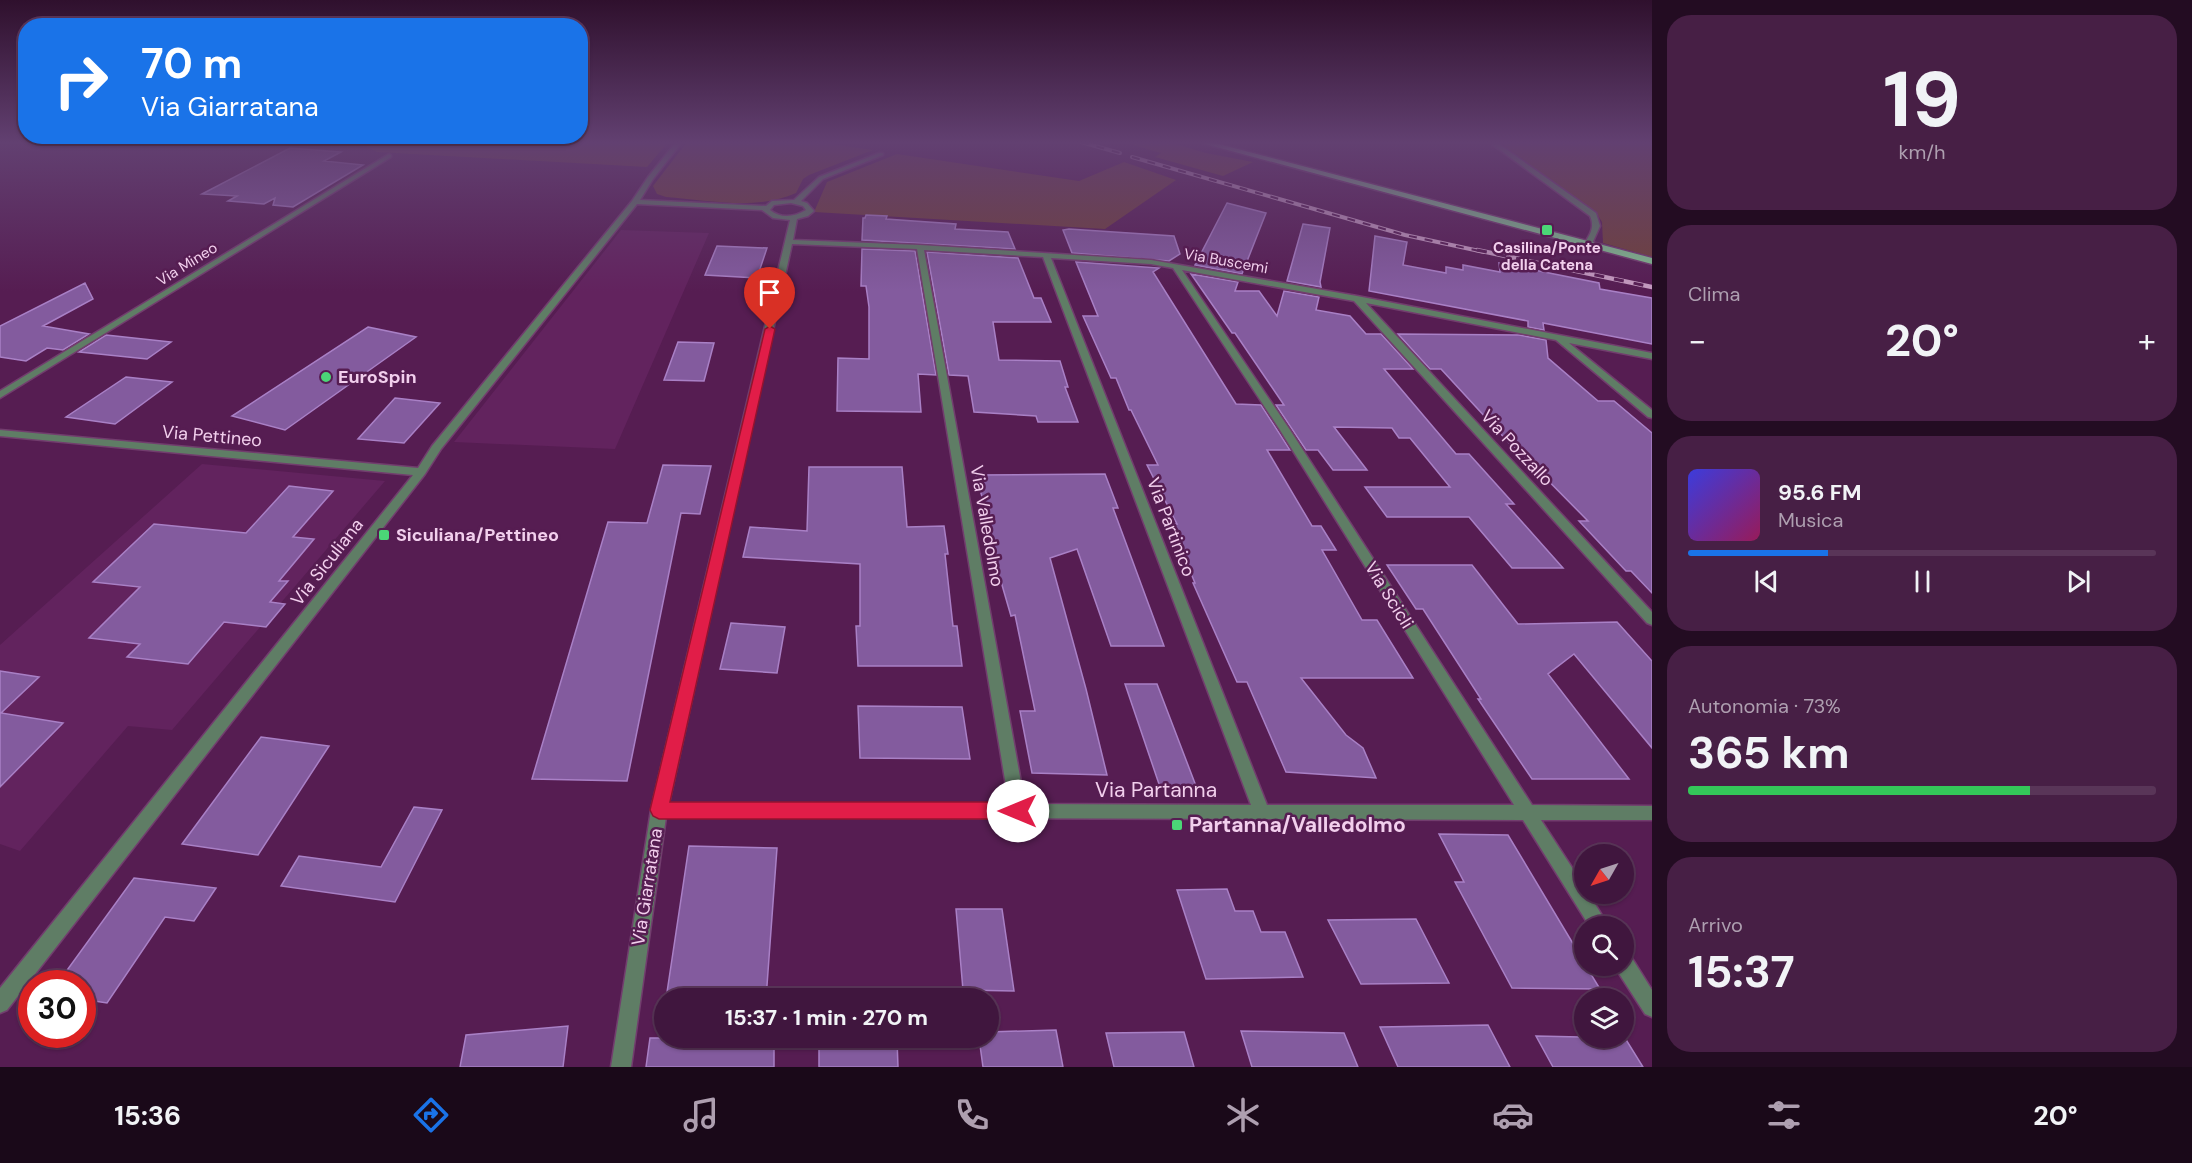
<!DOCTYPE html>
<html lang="it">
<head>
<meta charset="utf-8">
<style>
  :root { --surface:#40163e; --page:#471f45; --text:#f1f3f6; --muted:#ae9fb0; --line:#593558; --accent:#1a73e8 }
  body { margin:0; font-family:"DM Sans",sans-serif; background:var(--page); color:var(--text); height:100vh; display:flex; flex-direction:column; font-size:22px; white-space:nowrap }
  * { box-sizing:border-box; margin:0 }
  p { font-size:20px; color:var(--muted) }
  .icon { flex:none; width:33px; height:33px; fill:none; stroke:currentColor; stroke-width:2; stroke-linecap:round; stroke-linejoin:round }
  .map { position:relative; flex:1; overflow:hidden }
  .panel { display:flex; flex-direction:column; gap:15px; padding:15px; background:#230c22; width:540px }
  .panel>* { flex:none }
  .banner { position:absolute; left:18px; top:18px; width:570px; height:126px; border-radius:24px; box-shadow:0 2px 4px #0004,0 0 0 2px var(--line); background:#1a73e8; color:#fff; overflow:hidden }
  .needle { width:39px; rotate:231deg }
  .fabs { position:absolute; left:1574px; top:844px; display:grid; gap:12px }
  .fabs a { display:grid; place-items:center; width:60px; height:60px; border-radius:50%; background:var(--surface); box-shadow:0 2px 4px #0004,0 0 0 2px var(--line); font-size:30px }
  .speed { position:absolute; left:18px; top:970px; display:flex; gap:12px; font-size:30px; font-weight:700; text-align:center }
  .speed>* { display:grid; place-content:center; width:78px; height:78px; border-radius:50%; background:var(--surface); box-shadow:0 2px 4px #0004,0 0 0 2px var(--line); line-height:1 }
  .speed .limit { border:9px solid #d22; background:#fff; color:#111 }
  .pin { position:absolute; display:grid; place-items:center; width:51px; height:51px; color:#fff; margin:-62px -26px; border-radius:50% 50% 50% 0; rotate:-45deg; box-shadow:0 0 6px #0007 }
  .pin .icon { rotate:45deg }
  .me { position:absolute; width:66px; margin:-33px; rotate:270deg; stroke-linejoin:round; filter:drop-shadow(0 0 4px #0008) }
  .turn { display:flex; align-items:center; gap:21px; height:126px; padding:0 24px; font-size:27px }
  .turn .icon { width:78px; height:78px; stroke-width:2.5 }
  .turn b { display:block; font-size:42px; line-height:51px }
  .big { font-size:45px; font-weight:700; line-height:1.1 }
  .panel .widget { flex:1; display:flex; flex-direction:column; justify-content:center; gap:9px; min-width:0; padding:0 21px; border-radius:24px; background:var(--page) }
  .panel .dial { align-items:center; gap:0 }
  .dial b { font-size:78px; line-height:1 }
  .song { display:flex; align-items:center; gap:18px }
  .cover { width:72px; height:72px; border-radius:9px; background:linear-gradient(135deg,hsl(240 70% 55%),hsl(330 70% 35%)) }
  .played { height:6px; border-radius:3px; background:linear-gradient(90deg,var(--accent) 30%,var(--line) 30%) }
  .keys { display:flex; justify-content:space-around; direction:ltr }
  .heat { display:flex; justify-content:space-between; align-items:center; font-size:33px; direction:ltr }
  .charge { height:9px; border-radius:4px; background:linear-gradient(90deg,#34c759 73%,var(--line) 0) }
  .trip { position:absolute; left:654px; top:988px; width:345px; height:60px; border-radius:30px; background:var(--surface); box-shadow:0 2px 4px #0004,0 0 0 2px var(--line); font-weight:700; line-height:60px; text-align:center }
  .dock { display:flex; height:96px; justify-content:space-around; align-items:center; background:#1a0919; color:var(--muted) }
  .dock .icon { width:42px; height:42px }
  .dock .on { color:var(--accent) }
  .dock b { font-size:27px; color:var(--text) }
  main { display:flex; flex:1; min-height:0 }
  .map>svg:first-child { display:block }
  .built { fill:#62235e }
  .green { fill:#6f4139 }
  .building { fill:#835b9e; stroke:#a980c6; stroke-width:1.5 }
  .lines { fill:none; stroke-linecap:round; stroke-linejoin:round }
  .minor-casing { stroke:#723d6e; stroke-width:3 }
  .primary-casing { stroke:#723d6e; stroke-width:3 }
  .minor { fill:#5f7d65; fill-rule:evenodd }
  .primary { fill:#83c090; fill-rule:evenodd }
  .rail-far1-casing { stroke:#c69cc1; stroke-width:4 }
  .rail-casing { stroke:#c69cc1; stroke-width:4.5 }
  .rail-far1 { stroke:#561d52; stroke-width:2; stroke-dasharray:8; stroke-linecap:butt }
  .rail { stroke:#561d52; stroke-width:3; stroke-dasharray:10; stroke-linecap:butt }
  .route { fill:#e11d48; stroke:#92132f; stroke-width:1.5 }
  .poi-dot { fill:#4bd677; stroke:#561d52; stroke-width:2 }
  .labels { text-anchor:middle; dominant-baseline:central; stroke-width:5; stroke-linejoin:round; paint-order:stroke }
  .far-poi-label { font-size:15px; font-weight:bold; fill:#f2cfed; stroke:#561d52 }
  .far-street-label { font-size:15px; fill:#f2cfed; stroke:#561d52 }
  .poi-label { font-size:18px; font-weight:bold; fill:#f2cfed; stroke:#561d52; text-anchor:start }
  .street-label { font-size:18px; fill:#f2cfed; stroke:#561d52 }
  .near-street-label { font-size:21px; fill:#f2cfed; stroke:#561d52 }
  .near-poi-label { font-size:21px; font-weight:bold; fill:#f2cfed; stroke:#561d52; text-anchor:start }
</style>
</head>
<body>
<main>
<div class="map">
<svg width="1652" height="1067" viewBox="0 0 1652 1067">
  <rect width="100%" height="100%" fill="#561d52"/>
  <path class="built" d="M621 230 709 233 615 449 454 442Z
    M202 464 385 481 172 730 128 726 20 851 0 844V645Z"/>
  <path class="green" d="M358 142H668L647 167 377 152Z
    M687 142H817L873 150 809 175 803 179 796 193C756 211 708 200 666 197L657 194 653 186Z
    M1123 142H1169L1206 153 1253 162 1223 176 1155 157 1161 153Z
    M1499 142H1652V257L1603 243 1602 222 1597 214Z
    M897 154 1079 181 1124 162 1176 180 1105 229 814 212 827 182Z"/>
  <path class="building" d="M290 148 341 152 324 161 363 165 293 207 273 205 275 198 264 204 228 201 237 196 202 194Z
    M1227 203 1266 213 1242 274 1195 265Z
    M866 215 887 216 886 219 956 224 955 229 1008 232 1015 249 862 240 863 218H865Z
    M1303 224 1330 228 1320 282 1321 287 1287 281Z
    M1069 229 1174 236 1180 254 1169 261 1072 253 1063 230Z
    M1375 236 1407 242 1403 265 1446 273V267L1463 270V265L1500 272 1499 263 1599 283 1600 289 1652 298V344L1543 323 1544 330 1528 327V321L1369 291Z
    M717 246 767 248 757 278 705 275Z
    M862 249 915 251 936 375 918 374 921 412 837 411 838 358 869 359V307L866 286H861Z
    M927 252 1018 258 1034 298H1041L1051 322H993L999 360 1060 361 1068 387H1065L1078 422H1038L1036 416 974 412 968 376 949 375Z
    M1076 262 1159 268 1153 272 1236 404 1261 405 1290 450H1267L1312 526H1321L1336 550H1322L1362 620H1377L1413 678H1301L1346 735 1363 748 1376 778 1286 772 1247 682H1237L1193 583H1195L1170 524H1177L1147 465H1158L1131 410H1129L1116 378H1111L1083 316H1098Z
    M1191 274 1238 282 1235 291H1259L1277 316 1284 291 1319 297 1316 310 1350 316 1366 334H1381L1413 369H1384L1456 454H1469L1514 504H1506L1563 568H1512L1469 517H1387L1365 487H1450L1410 438H1399L1392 428 1334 427 1367 470H1333L1318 450H1306L1276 405H1284L1235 333H1232Z
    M85 283 93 299 43 326 89 334 63 350 47 348 26 361 0 357V326Z
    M368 327 416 337 285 430 232 416Z
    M1398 334 1519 335 1546 340 1548 358 1598 401H1614L1652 433V593L1631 571H1626L1579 521H1588L1515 447 1512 446 1441 369H1430Z
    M106 335 171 342 147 359 79 352Z
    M678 342 714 343 704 381 664 380Z
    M126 377 172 382 115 424 66 417Z
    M395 398 440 403 404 443 358 439Z
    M663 465 711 466 700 514 681 513 627 781 532 779 608 522 647 523Z
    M809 467H902L907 527 944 526 948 554H945L953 626H957L962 666H858L856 626H860V564L743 557 750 527 807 531Z
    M1105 474 1118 508H1113L1164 646H1111L1077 549 1050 558 1086 689 1107 775 1032 773 1020 711H1035L1015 615 1011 616 991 547 984 504 976 475Z
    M289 486 333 491 293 537 314 539 279 581H288L270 602 285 604 266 627 224 622 188 664 127 657 140 644 89 638 140 587 93 582 154 524 246 533Z
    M1387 565H1472L1518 624 1617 622 1652 661V748L1574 654 1548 674 1629 779H1532L1478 699H1481L1423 609H1416Z
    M731 623 785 627 777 673 720 669Z
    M0 671 39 677 1 713 63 723 0 787Z
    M1125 684H1157L1196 786 1160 787Z
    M858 706 962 707 970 759 860 758Z
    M261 737 329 746 258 855 182 844Z
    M414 807 442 810 395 902 281 886 299 856 381 867Z
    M1439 834 1508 835 1584 962V966H1586L1600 989 1512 988 1455 882H1464Z
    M689 846 777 848 766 999H666Z
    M134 878 216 888 194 921 165 917 107 1003 82 999V984H57Z
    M1227 889 1235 911H1253L1261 932H1285L1303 977 1206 979 1177 890Z
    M956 909H1002L1014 991 963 990Z
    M1416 919 1449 983 1361 984 1328 920Z
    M1488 1025 1510 1067H1398L1380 1027Z
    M568 1026 563 1067H460L466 1035Z
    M1056 1030 1063 1067H983L979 1038H988V1032Z
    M1241 1031 1344 1033 1358 1067H1252Z
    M1184 1032 1194 1067H1114L1106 1033Z
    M1536 1036 1625 1038 1643 1067H1553Z
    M650 1038H774V1067H646Z
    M819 1038 897 1039 898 1067H819Z"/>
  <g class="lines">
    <g class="minor-casing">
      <path id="minor" d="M676 142H682L653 179 640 200 766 206 772 201 794 200 819 177 879 153H883V155L823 179 801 201 807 203 814 211 808 216 797 219 793 240 920 245 1151 260 1357 296 1652 353V359L1569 343 1652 410V418L1648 417 1556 340 1366 303 1652 612V625L1647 623 1354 301 1182 270 1290 430 1532 805 1652 806V820H1541L1584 886V894H1589L1609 927H1590L1523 820 666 817 631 1067H611L651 810 790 220 773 218 762 210 637 204 441 449 425 474 7 1010 0 1013V988L413 475 0 436V430L418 468 432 446 632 201 648 177ZM791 203 803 206 806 210C794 217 781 219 770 210L774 205ZM792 244 917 249 1009 804 669 803ZM924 250 1043 257 1251 805 1025 804ZM1051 258 1151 264 1173 268 1280 430 1514 805H1267Z
        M1489 142H1496L1596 213 1600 226 1591 246 1584 244C1590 235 1595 227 1590 216Z
        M389 154 391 155V157L0 398V391Z
        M1623 953 1630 955 1652 990V1017L1645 1014 1616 969 1615 966H1623Z"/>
    </g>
    <g class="primary-casing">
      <path id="primary" d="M1198 142H1211L1652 258V264Z"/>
    </g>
    <use href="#minor" class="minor"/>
    <use href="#primary" class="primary"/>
    <g class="rail-far1-casing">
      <path id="rail-far1" d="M1081 142 1120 153
        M1132 157 1405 235 1484 252"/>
    </g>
    <g class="rail-casing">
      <path id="rail" d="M1477 250 1652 287"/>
    </g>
    <use href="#rail-far1" class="rail-far1"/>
    <use href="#rail" class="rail"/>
  </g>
  <linearGradient id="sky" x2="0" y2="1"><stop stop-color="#2f102d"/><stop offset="0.49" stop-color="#624071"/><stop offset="1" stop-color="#624071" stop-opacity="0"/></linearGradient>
  <rect width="1652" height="291" fill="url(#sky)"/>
  <path class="route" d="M770 326 775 329 670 802H1018L1025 805 1027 811 1025 816 1018 819H659L653 816 650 810 765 329Z"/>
  <g class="poi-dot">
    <rect x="1541" y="224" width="12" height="12" rx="3"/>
    <circle cx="326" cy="377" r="6"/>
    <rect x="378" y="529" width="12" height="12" rx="3"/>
    <rect x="1171" y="819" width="12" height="12" rx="3"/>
  </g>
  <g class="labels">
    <g class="far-poi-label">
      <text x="1547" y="248">Casilina/Ponte<tspan x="1547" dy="17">della Catena</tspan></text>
    </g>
    <g class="far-street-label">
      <text transform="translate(1226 261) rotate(10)">Via Buscemi</text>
      <text transform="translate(187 264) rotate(-32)">Via Mineo</text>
    </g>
    <g class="poi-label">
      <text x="338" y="377">EuroSpin</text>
      <text x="396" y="535">Siculiana/Pettineo</text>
    </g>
    <g class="street-label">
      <text transform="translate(212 436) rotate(5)">Via Pettineo</text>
      <text transform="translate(1517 448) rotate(47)">Via Pozzallo</text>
      <text transform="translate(987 526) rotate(80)">Via Valledolmo</text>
      <text transform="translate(1171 527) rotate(69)">Via Partinico</text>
      <text transform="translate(327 562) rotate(-52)">Via Siculiana</text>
      <text transform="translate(1389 595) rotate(58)">Via Scicli</text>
      <text transform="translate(647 887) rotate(-81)">Via Giarratana</text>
    </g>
    <g class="near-street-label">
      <text x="1156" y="790">Via Partanna</text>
    </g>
    <g class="near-poi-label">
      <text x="1189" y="825">Partanna/Valledolmo</text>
    </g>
  </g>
</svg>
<div class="fabs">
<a><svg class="needle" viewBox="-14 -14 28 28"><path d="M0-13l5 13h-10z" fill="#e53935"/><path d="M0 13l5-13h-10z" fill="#ae9fb0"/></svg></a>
<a><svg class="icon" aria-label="search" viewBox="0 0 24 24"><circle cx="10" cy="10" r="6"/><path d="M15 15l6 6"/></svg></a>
<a><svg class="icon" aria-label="layers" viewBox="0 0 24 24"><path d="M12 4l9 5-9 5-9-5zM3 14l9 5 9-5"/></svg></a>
</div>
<div class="speed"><div class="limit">30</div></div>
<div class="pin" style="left:770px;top:329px;background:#d93025"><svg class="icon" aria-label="arrive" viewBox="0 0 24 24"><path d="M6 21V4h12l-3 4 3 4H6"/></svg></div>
<svg class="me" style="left:1018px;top:811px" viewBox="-20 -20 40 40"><circle r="19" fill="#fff"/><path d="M0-13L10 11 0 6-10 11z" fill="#e11d48"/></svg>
<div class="trip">15:37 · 1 min · 270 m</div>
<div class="banner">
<div class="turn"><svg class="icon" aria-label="right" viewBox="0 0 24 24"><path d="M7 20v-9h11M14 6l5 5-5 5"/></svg><div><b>70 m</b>Via Giarratana</div></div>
</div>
</div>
<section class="panel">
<div class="widget dial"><b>19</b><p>km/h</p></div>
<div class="widget"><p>Clima</p>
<div class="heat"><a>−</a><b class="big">20°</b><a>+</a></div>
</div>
<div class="widget">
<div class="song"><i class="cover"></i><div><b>95.6 FM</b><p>Musica</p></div></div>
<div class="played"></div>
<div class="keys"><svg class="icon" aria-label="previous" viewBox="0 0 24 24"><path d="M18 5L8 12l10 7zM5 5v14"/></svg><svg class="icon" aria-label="pause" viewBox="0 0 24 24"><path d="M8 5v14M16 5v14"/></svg><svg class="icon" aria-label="next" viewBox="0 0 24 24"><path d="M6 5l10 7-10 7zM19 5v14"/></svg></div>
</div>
<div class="widget"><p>Autonomia · 73%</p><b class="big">365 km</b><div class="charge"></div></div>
<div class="widget"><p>Arrivo</p><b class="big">15:37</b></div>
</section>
</main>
<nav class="dock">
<b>15:36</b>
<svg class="icon on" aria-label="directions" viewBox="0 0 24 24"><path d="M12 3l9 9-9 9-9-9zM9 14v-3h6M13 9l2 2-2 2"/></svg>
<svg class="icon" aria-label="music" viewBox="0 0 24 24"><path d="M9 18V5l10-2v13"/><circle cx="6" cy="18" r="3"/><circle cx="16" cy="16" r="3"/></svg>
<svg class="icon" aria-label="phone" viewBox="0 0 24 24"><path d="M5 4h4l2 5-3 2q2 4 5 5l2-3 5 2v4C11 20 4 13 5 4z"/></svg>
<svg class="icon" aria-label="climate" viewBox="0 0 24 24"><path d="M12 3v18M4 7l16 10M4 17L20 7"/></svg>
<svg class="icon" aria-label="car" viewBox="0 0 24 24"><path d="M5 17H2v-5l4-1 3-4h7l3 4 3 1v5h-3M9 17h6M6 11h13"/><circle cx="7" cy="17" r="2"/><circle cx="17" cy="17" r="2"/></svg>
<svg class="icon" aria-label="filters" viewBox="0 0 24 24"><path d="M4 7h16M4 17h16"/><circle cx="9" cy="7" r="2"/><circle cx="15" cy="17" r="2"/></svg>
<b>20°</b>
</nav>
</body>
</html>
